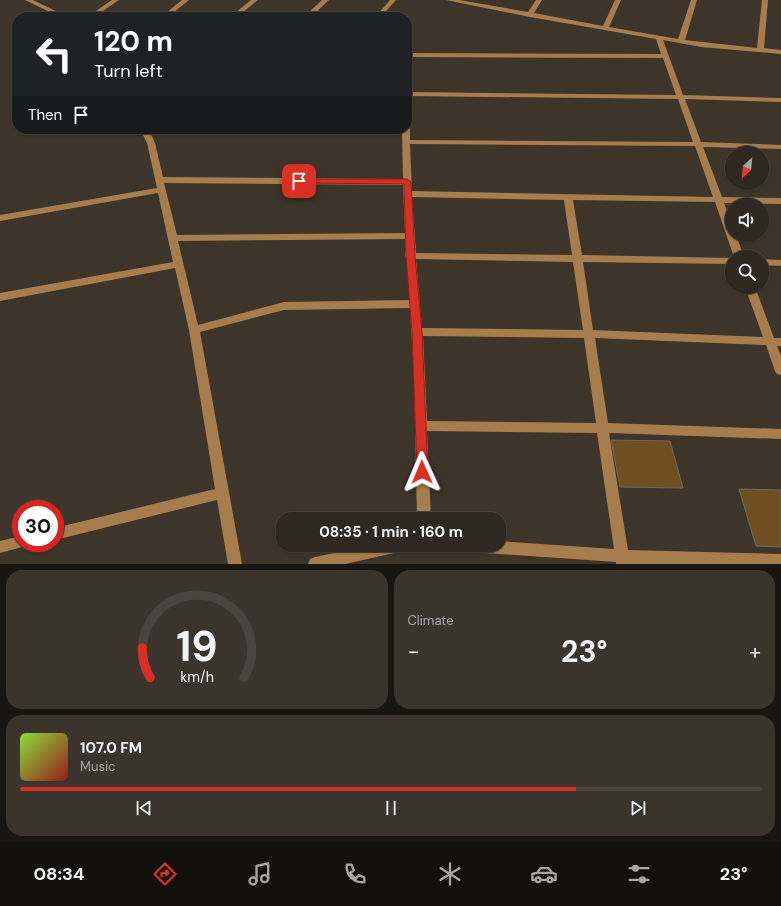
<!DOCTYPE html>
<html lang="en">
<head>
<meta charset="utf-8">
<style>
  :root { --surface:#2e2820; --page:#3a342d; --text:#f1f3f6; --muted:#a7a6a5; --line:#49443e; --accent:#d93025 }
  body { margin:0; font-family:"DM Sans",sans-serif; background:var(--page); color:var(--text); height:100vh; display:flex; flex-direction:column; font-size:15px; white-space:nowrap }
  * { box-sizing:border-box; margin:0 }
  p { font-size:13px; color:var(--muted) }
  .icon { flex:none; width:22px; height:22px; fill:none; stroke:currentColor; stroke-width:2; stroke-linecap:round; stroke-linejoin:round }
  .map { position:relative; height:564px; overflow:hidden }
  .sheet { display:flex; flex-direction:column; gap:6px; padding:6px; background:#191612; flex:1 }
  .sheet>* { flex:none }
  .guide { position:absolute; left:12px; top:12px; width:400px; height:122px; border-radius:16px; box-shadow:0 1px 3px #0004,0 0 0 1px var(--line); background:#202124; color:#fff; overflow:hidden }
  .needle { width:26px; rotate:206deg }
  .tools { position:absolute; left:725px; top:146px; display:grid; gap:8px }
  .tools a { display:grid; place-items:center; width:44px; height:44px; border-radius:50%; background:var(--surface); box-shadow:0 1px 3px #0004,0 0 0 1px var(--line); font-size:20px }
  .speed { position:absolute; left:12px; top:500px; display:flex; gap:8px; font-size:20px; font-weight:700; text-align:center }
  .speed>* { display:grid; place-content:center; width:52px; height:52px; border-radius:50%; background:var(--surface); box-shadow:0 1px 3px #0004,0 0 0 1px var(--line); line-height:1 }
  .speed .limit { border:6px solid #d22; background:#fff; color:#111 }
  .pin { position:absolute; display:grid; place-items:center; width:34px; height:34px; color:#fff; margin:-17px; border-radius:8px; box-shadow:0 2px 6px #0006 }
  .me { position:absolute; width:44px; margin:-22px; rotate:359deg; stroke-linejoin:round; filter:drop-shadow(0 0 3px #0008) }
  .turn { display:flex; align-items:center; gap:14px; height:84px; padding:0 16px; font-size:18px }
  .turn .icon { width:52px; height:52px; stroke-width:2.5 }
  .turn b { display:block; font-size:28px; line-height:34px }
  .then { display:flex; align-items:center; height:38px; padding:0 16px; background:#0003; gap:8px; font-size:15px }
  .big { font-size:30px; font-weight:700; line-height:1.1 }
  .sheet .tile { flex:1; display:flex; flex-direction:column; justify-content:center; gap:6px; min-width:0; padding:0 14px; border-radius:16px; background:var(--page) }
  .sheet .dial { align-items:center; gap:0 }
  .dial svg { height:104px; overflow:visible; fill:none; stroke:var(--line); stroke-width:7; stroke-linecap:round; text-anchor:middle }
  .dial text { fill:var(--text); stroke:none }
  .song { display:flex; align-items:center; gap:12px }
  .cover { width:48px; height:48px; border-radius:6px; background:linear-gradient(135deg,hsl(90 70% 55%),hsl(0 70% 35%)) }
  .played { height:4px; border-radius:2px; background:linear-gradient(90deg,var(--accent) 75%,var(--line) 75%) }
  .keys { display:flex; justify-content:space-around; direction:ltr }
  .heat { display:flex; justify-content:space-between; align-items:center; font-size:22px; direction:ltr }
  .sheet .tiles { flex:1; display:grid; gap:6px; grid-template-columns:1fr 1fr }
  .tile:last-child { grid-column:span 2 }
  .trip { position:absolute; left:276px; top:512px; width:230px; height:40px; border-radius:16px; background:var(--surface); box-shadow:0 1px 3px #0004,0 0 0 1px var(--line); font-weight:700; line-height:40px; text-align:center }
  .dock { display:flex; height:64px; justify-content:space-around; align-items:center; background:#12100d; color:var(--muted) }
  .dock .icon { width:28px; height:28px }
  .dock .selected { color:var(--accent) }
  .dock b { font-size:18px; color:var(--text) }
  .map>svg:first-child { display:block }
  .building { fill:#6e4f22; stroke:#746a5e }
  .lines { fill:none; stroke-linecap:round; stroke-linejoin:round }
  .minor { fill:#a77d4d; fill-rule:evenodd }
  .route { fill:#d93025; stroke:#8d1f18 }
</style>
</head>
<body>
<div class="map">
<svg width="781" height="564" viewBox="0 0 781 564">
  <rect width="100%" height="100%" fill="#3e352a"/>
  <path class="building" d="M611 440 670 441 683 488 620 487Z
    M739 489 781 490V547L756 546Z"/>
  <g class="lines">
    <path class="minor" d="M25 0H33L68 17H60Z
      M112 0H119L94 17H87Z
      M182 0H189L168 17H161Z
      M251 0H258L237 17H230Z
      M322 0H329L311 17H304Z
      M390 0H396L381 17H375Z
      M446 0H459L528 12 536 0H542L534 13 603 26 615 0H621L609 27 678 39 691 0H697L685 40 757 48 762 0H768L764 48 781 50V54L701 47 663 40 683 95 781 98V102L685 99 701 142 781 145V149L703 147 722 197 781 198V204L724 203 732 225V235H736L744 257H734L715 202 573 200 582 255 732 258V264L583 262 593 330 763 337 745 287H755L774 338H781V346H777L781 356V375L777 374 775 371 766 345 595 338 608 423 781 429V439L609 433 628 550 781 554V564H616V562L455 551 450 550 448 545H499V541L614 549 597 433 427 431 431 519H417L414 378 410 308 284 310 200 332 242 564H228L217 500 55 540V528L215 489 189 330 175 268 0 301V293L173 262 158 193 0 221V215L157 188 147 143 140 129H407V127L410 129V140L693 142 678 99 407 96V92L676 95 663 58 407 57V53L661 54 656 39 530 17ZM402 132 403 179 163 177 155 143 151 134ZM410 144 695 146 713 197 412 191ZM164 183 403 185 405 233 177 235ZM412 197 564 200 572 255 416 253ZM406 239 405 256 407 258 410 300 284 302 198 325 178 241ZM416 259 573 262 583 330 422 328ZM423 336 584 338 596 423 427 421Z
      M762 259 781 260V266L762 265Z
      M21 536V543H27L26 546 0 553V541Z
      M373 545H410L408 550 403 551 345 564H308L310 559 315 557Z"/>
  </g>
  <path class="route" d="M296 179H407L411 182 415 256 422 332 428 472 426 476 422 477 418 476 417 472 412 332 406 256 404 184 299 183 295 181Z"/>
</svg>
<div class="tools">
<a><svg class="needle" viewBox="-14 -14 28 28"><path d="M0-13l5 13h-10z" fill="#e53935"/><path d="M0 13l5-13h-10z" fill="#a7a6a5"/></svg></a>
<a><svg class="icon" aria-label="sound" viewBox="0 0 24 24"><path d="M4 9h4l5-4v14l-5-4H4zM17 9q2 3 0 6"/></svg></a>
<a><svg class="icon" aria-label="search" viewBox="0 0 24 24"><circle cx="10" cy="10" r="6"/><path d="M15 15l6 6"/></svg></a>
</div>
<div class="speed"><div class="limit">30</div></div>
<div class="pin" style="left:299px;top:181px;background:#d93025"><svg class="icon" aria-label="arrive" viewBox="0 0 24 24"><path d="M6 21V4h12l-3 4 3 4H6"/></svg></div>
<svg class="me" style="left:422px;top:472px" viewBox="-20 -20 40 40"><path d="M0-17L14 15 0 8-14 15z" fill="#d93025" stroke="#fff" stroke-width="4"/></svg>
<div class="trip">08:35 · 1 min · 160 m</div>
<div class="guide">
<div class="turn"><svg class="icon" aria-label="left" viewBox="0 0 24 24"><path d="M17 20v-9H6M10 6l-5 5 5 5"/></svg><div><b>120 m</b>Turn left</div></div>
<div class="then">Then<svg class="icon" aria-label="arrive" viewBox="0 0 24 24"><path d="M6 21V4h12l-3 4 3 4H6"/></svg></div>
</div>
</div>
<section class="sheet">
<div class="tiles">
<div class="tile dial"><svg viewBox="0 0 100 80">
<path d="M14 69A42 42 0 1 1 86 69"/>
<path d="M14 69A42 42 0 0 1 8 46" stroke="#d93025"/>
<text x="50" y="56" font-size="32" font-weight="700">19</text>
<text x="50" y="72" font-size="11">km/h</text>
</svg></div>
<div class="tile"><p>Climate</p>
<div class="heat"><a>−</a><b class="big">23°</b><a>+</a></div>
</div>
<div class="tile">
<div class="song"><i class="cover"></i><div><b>107.0 FM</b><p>Music</p></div></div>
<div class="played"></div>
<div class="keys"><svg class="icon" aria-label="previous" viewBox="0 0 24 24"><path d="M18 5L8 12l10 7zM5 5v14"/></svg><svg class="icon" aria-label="pause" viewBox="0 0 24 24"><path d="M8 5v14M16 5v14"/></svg><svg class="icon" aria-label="next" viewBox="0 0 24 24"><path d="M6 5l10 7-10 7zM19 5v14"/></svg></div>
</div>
</div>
</section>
<nav class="dock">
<b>08:34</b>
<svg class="icon selected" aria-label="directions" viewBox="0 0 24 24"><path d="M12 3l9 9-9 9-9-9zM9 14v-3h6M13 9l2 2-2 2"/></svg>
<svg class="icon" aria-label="music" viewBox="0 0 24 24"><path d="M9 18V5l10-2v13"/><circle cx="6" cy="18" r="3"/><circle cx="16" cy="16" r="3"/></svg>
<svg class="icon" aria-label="phone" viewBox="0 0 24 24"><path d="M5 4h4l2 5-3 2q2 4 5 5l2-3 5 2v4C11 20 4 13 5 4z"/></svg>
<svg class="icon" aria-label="climate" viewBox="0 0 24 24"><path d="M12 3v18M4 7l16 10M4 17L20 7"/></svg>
<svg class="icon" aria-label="car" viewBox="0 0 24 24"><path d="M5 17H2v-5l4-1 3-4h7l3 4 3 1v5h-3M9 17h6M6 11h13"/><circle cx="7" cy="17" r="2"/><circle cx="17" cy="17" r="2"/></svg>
<svg class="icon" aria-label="filters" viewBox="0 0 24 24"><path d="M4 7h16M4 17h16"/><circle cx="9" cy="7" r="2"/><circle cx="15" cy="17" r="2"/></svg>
<b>23°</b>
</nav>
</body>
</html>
